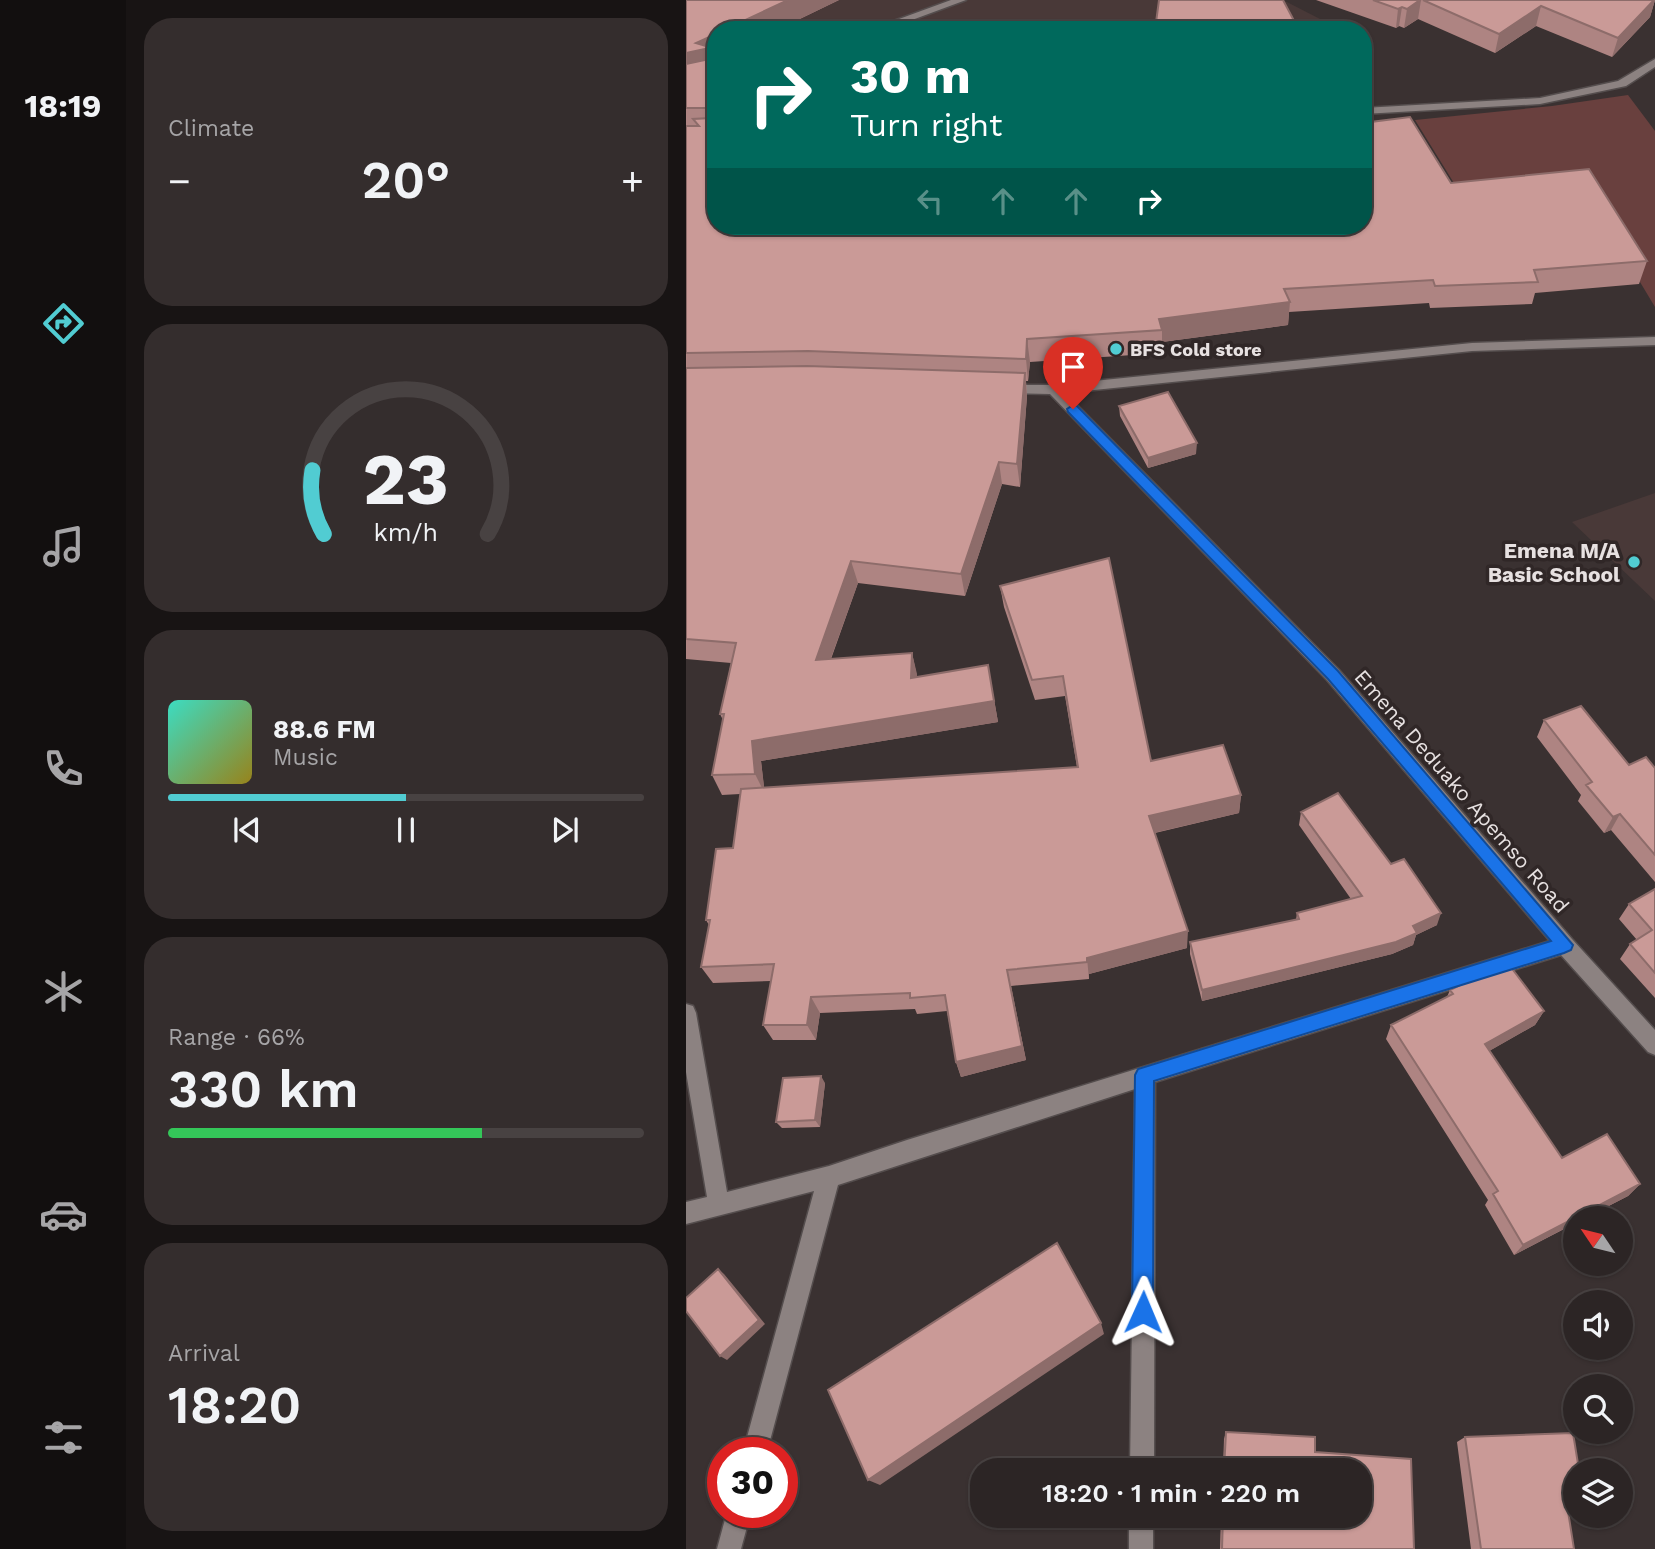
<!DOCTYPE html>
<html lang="en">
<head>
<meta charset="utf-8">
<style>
  :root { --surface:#2c2525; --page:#342d2d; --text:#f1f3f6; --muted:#a6a5a7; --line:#484242; --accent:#51ccd2 }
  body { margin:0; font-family:"Work Sans",sans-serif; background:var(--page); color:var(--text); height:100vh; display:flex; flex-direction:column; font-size:26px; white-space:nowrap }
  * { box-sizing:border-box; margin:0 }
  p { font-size:23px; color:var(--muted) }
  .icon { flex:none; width:38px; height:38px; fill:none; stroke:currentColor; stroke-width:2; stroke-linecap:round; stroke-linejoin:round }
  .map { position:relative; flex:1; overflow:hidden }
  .details { display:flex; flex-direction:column; gap:18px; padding:18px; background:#181414; width:560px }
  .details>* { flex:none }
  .banner { position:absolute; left:21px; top:21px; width:665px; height:214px; border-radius:28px; box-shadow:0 2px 5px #0004,0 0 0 2px var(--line); background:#00695c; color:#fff; overflow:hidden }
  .needle { width:46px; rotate:305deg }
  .buttons { position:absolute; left:877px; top:1206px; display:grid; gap:14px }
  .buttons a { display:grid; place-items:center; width:70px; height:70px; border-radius:50%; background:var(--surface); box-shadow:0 2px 5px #0004,0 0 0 2px var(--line); font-size:35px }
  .speed { position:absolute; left:21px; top:1437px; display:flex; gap:14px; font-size:35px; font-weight:700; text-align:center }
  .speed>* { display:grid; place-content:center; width:91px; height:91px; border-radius:50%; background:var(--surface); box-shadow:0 2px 5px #0004,0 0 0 2px var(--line); line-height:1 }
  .speed .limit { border:10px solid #d22; background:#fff; color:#111 }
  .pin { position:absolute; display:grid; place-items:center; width:60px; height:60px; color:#fff; margin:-72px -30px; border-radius:50% 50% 50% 0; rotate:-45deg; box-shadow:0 0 7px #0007 }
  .pin .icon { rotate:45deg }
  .me { position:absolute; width:77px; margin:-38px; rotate:1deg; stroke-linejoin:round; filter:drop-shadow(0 0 5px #0008) }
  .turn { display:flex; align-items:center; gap:24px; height:147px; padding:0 28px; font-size:32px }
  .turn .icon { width:91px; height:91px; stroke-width:2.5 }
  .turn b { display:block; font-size:49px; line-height:60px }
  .lanes { display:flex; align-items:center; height:66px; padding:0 28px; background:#0003; justify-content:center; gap:35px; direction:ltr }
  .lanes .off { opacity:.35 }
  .big { font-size:52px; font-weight:600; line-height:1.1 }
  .details .tile { flex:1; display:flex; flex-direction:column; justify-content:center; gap:10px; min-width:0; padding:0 24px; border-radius:28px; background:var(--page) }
  .details .dial { align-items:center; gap:0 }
  .dial svg { height:182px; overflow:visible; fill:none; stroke:var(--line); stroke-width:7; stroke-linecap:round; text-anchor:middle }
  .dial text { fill:var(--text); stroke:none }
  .song { display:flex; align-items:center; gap:21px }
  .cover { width:84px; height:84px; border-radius:10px; background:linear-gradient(135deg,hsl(170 70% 55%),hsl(50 70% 35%)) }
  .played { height:7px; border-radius:4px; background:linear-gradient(90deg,var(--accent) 50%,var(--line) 50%) }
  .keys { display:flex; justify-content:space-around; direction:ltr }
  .heat { display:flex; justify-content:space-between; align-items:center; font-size:38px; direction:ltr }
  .charge { height:10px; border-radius:5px; background:linear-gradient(90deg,#34c759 66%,var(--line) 0) }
  .trip { position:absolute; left:284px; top:1458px; width:402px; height:70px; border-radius:28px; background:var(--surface); box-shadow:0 2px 5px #0004,0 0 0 2px var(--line); font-weight:600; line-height:70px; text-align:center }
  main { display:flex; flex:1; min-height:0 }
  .menu { display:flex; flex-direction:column; width:126px; justify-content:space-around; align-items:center; background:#120f0f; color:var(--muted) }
  .menu .icon { width:49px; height:49px }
  .menu .active { color:var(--accent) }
  .menu b { font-size:32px; color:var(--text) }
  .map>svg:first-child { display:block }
  .built { fill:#493938 }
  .green { fill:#69403e }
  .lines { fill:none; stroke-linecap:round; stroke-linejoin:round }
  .minor-casing { stroke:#544d4d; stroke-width:3 }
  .minor { fill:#8c8281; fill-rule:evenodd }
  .wall { fill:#ae8482 }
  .shaded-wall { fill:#8d6c6a }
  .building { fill:#ca9a97; stroke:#8d6c6a; stroke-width:2 }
  .route { fill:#1a73e8; stroke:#114b97; stroke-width:2 }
  .poi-dot { fill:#51ccd2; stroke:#302727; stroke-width:2.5 }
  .labels { text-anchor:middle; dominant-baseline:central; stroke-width:7; stroke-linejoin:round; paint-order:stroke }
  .far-poi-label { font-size:18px; font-weight:bold; fill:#e7e1e1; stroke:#302727; text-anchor:start }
  .poi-label { font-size:21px; font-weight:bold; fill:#e7e1e1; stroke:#302727; text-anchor:end }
  .street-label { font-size:21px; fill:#e7e1e1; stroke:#302727 }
</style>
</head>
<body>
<main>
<nav class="menu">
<b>18:19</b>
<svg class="icon active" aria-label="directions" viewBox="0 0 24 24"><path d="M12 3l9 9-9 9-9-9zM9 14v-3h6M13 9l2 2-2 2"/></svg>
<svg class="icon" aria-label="music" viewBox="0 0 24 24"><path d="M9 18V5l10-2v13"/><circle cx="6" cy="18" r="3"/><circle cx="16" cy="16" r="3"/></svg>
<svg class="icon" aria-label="phone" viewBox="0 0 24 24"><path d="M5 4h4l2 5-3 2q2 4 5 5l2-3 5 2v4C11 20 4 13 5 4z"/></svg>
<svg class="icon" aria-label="climate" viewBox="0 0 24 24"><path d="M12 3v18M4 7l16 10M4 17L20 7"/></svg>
<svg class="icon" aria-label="car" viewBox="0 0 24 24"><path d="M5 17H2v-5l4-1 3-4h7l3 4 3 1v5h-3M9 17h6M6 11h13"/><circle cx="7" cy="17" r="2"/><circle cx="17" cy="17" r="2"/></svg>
<svg class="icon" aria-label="filters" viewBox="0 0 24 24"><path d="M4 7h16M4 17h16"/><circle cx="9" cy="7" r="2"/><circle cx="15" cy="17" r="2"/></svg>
</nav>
<section class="details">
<div class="tile"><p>Climate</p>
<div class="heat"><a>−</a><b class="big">20°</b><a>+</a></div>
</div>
<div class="tile dial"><svg viewBox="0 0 100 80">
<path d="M14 69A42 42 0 1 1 86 69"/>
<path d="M14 69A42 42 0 0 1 9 41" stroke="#51ccd2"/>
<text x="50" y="56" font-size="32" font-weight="700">23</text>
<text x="50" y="72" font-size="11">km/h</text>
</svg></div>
<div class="tile">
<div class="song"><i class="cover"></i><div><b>88.6 FM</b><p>Music</p></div></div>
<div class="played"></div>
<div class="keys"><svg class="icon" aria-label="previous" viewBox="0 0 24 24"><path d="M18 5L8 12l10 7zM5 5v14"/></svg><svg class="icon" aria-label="pause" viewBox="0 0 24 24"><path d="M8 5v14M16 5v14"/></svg><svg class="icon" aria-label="next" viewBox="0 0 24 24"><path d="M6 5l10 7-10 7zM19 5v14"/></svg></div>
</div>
<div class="tile"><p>Range · 66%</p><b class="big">330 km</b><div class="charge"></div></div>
<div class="tile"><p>Arrival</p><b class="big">18:20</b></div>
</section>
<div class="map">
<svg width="969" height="1549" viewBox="0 0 969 1549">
  <rect width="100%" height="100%" fill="#3a3131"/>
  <path class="built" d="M0 0H597L636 20 644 30H30Z
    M969 493V601L886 522Z"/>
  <path class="green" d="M942 95 969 131V307L897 187 779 201 729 120 866 106Z"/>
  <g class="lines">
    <g class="minor-casing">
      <path id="minor" d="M265 0H280L199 30H183Z
        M969 59V67L940 86 854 104 677 114V108L854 98 932 81Z
        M969 337V345L786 351 379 393 653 670 886 939 969 1030V1055L962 1052 875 955 469 1082 468 1470H444L449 1089 152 1185 81 1452H57L128 1191 0 1224V1202L21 1197 0 1072V1004L7 1006 10 1013 41 1192 143 1166 221 1140 864 941 641 680 364 394 317 393 312 391V385H368L786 343Z
        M41 1512H65L55 1549H31Z
        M443 1516H467V1549H443Z"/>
    </g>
    <use href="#minor" class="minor"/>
  </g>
  <path class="wall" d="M0 0H153L91 30H30V226L765 183 961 261 953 284 849 293 846 304 744 308 743 303 603 312 602 325 476 342V353L344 362 342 381H340L341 396 334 487 316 484 279 596 172 583 145 659 226 653 231 677 302 665 312 722 75 761 78 788 391 767 379 696 349 700 318 607 314 586 465 761 555 795 553 813 469 833 501 948 403 974V979L325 986 340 1060 275 1077 270 1062 261 1011 231 1014 229 1009 134 1013 130 1040H87L77 1025 85 981 27 983 15 967 23 925 20 920 47 848 54 794 36 795 26 775 37 720 34 714 45 663 0 659Z
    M630 0H969L964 17 926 57 850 26 809 53 732 19 718 28 713 26 710 28Z
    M433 406 510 454 462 468 434 416Z
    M858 720 943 765 969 768V882L925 830 918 833 892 801 895 795 851 737Z
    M615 812 751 925 730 935 727 945 706 954 516 1001 504 954V942L610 920 611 913 665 899 613 825Z
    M969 889V998L934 959 944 944 951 940 933 919 943 904Z
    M764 990 858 1011 849 1025 803 1051 876 1158 954 1184 942 1196 828 1255 799 1205 802 1200 700 1039 705 1025 761 997Z
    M139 1083 134 1127 96 1128 90 1122Z
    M540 1432 629 1437V1452L725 1459 728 1549H534L535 1516H674V1470H537L538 1439Z
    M779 1437 889 1470V1494L879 1495 888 1549H785L771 1442Z"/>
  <path class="shaded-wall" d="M102 0H153L91 30H38Z
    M734 0H735L732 19 718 28 721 9Z
    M968 0H969L964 17 926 57 932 38Z
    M855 6 850 26 809 53 813 34Z
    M716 7 713 26 710 28 712 9Z
    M30 34V59L26 51 23 48 29 70 0 77V53L10 43Z
    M604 302 602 325 476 342V330L473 319Z
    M341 339 344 362 342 381 340 359Z
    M339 373 341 396 334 487 331 464Z
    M511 443 510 454 462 468V458Z
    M313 462 316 484 279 596 275 574Z
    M165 561 172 583 137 680 130 660Z
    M226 653 231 674 230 698 225 678Z
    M302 665 312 722 75 761 79 794 69 774 66 741Z
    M555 795 553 813 463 834V816Z
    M934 814 925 830 918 833 927 817Z
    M755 913 751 925 730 935 727 945 706 954 516 1001V990L727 926Z
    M502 931 501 948 403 974V979L401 958Z
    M321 970 340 1060 275 1077 270 1062Z
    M125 997 134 1013 130 1040 121 1025Z
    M858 1011 849 1025 791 1058 799 1044Z
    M135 1076 139 1083 134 1127 129 1120Z
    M954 1184 942 1196 899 1218H890Z
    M889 1218V1223L828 1255 837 1245Z
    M32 1269 38 1274 79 1324 41 1360 34 1356Z
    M415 1323 418 1334 194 1485 182 1480Z"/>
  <path class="building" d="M0 0H102L38 30H30V34L10 43 30 49V226H677V123L724 117 765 183 903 169 961 261 848 270 852 282 749 286 747 280 598 289 604 302 473 319 476 330 341 339 340 359 122 351 0 353V126H13L7 119 25 118 26 110 23 108H0V64L24 59 26 51 23 48 0 53Z
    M473 0H597L613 30H469Z
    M687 0H734L721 9 716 7 712 9Z
    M737 0H968L932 38 855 6 813 34Z
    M121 366 339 373 331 464 313 462 275 574 165 561 130 660 226 653 225 678 302 665 308 701 66 741 69 774 26 775 38 714H34L50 643 0 639V368Z
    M482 392 511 443 462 458 433 406Z
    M423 558 465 761 537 745 555 795 463 816 502 931 401 958V962L321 970 336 1046 270 1062 259 995 224 998V993L125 997 121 1025H77L88 964 15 967 24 920H20L30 849 47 848 55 789 392 767 377 676 346 680 314 586Z
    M895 706 943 765 960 757 969 768V855L934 814 927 817 900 785 906 782 858 720Z
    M652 793 705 864 718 859 755 913 727 926 731 933 710 942 516 990 504 942 613 919 611 913 676 896 615 812Z
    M969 889V973L944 944 966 930 943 904Z
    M821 962 858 1011 799 1044 876 1158 921 1134 954 1184 837 1245 807 1194 812 1191 705 1025 767 994 764 990Z
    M135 1076 129 1120 90 1122 97 1078Z
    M371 1243 415 1323 182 1480 142 1390Z
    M32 1269 73 1320 34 1356 0 1311V1298Z
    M540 1432 629 1437V1452L725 1459 728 1549H536L537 1516H674V1470H538Z
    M887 1433 893 1470H889V1492H879L888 1549H795L779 1437Z"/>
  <path class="route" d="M387 405 391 406 652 671 887 945 885 950 878 953 468 1081 467 1312 464 1319 457 1322 449 1319 446 1312 449 1075 452 1069 865 941 642 679 382 412 381 409Z"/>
  <g class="poi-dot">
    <circle cx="430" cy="349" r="7"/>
    <circle cx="948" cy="562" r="7"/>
  </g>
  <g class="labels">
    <g class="far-poi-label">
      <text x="444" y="349">BFS Cold store</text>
    </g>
    <g class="poi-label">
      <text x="934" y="550">Emena M/A<tspan x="934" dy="24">Basic School</tspan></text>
    </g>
    <g class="street-label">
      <text transform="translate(776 791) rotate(49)">Emena Deduako Apemso Road</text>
    </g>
  </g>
</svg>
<div class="buttons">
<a><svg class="needle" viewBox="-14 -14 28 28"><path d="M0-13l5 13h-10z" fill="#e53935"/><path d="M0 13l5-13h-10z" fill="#a6a5a7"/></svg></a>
<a><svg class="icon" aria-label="sound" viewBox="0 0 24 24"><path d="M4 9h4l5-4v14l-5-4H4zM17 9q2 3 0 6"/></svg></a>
<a><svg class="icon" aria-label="search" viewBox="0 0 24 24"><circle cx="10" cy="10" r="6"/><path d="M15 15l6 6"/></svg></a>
<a><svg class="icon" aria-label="layers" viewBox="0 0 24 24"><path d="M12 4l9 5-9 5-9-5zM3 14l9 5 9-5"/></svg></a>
</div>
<div class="speed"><div class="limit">30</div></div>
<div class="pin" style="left:387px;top:409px;background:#d93025"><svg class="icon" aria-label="arrive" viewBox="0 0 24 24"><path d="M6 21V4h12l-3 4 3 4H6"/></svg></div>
<svg class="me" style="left:457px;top:1312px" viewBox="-20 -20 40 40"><path d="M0-17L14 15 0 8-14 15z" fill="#1a73e8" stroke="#fff" stroke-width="4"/></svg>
<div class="trip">18:20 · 1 min · 220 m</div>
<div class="banner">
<div class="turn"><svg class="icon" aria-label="right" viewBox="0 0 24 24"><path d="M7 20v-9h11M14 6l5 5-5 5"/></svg><div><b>30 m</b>Turn right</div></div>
<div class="lanes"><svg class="icon off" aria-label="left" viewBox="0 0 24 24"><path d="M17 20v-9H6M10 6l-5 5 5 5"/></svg><svg class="icon off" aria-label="ahead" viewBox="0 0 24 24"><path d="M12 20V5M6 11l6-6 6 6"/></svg><svg class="icon off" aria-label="ahead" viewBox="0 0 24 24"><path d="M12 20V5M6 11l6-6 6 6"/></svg><svg class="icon" aria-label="right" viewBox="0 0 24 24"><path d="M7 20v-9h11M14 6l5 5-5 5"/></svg></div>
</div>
</div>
</main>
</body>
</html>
